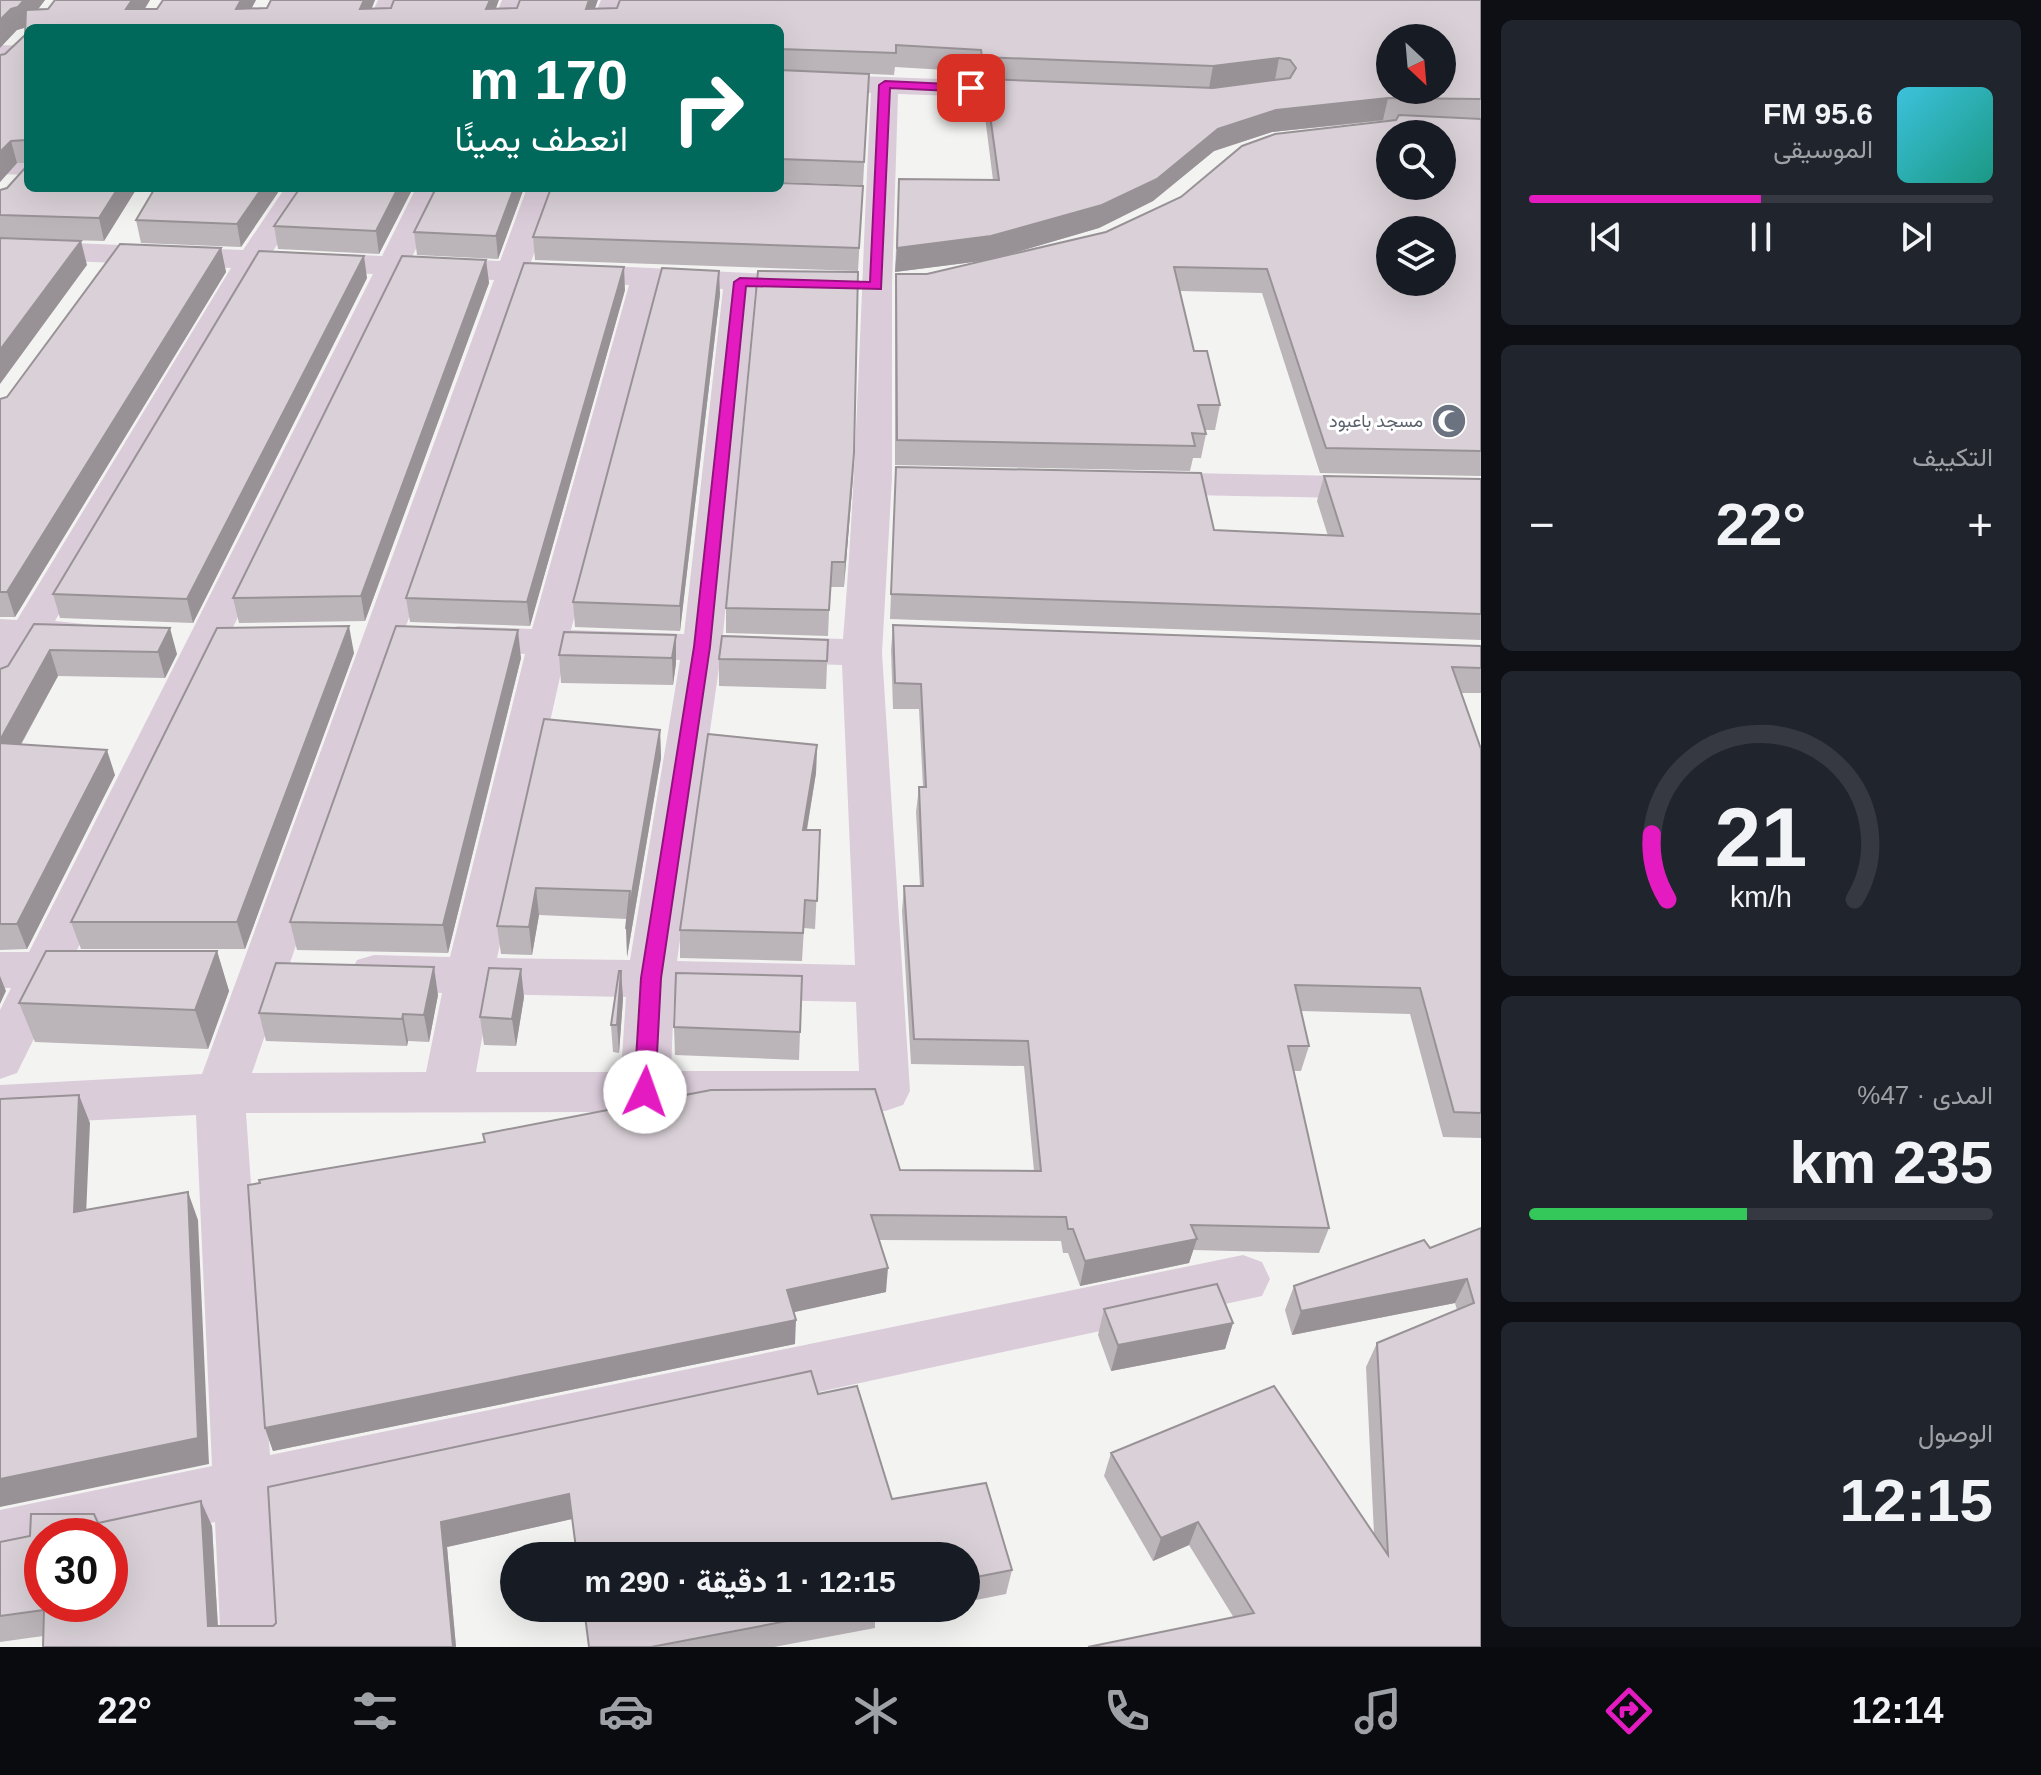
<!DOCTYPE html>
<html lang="ar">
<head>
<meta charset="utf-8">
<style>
  :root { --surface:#171b24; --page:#20242c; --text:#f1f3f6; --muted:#9ea1a6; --line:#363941; --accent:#e51bc2 }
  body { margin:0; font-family:Helvetica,Vazirmatn,sans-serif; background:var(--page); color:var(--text); direction:rtl; height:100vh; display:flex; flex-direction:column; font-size:30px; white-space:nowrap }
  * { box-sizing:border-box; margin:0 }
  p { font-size:26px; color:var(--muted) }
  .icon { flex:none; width:44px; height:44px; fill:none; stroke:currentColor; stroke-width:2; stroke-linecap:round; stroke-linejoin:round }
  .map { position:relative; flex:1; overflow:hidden; direction:ltr }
  .panel { display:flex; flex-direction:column; gap:20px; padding:20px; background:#0d0f14; width:560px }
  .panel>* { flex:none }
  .hud { position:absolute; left:24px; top:24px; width:760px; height:168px; border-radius:12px; box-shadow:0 8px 32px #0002; direction:rtl; background:#00695c; color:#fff; overflow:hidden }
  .needle { width:52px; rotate:154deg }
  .buttons { position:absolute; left:1376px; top:24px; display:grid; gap:16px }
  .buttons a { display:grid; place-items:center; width:80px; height:80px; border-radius:50%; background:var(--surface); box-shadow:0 8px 32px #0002; font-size:40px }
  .speed { position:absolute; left:24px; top:1518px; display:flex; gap:16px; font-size:40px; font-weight:700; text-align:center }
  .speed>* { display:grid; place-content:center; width:104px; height:104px; border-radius:50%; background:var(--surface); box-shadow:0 8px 32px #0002; line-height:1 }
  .speed .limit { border:12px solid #d22; background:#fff; color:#111 }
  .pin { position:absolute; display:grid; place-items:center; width:68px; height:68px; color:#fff; margin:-34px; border-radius:16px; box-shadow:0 4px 12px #0006 }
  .me { position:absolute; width:88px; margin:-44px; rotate:3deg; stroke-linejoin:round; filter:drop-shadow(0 0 6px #0008) }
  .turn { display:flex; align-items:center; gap:28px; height:168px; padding:0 24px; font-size:36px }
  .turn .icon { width:104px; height:104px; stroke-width:2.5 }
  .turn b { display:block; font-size:56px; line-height:68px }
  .big { font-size:60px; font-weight:800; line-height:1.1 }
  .panel .widget { flex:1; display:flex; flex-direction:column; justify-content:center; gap:12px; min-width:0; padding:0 28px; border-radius:12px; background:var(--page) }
  .panel .dial { align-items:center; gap:0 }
  .dial svg { height:208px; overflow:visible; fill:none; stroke:var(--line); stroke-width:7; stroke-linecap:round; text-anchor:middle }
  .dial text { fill:var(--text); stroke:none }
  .song { display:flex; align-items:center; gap:24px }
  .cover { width:96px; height:96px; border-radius:12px; background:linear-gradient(135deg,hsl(190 70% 55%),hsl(170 70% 35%)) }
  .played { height:8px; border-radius:4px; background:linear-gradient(90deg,var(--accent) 50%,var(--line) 50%) }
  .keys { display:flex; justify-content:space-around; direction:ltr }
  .heat { display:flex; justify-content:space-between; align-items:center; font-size:44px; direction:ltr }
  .charge { height:12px; border-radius:6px; background:linear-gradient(90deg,#34c759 47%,var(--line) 0) }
  .trip { position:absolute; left:500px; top:1542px; width:480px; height:80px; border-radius:40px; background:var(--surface); box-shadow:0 8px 32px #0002; font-weight:800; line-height:80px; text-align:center; direction:rtl }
  .tab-bar { display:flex; height:128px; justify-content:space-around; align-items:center; background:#090b0e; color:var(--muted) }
  .tab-bar .icon { width:56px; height:56px }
  .tab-bar .on { color:var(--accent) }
  .tab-bar b { font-size:36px; color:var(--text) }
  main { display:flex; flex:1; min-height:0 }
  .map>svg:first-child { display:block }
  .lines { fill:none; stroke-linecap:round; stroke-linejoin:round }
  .street { fill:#dbccda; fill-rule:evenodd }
  .wall { fill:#bbb4b9 }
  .shaded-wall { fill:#989296 }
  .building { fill:#d9d1d7; stroke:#989296; stroke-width:2; fill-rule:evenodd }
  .route { fill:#e51bc2; stroke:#95127e; stroke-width:2 }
  .labels { text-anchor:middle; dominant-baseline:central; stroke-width:6; stroke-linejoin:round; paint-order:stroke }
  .far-worship-label { font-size:18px; fill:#5b616d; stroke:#fff; text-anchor:end }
</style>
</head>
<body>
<main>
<section class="panel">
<div class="widget">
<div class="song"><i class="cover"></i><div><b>95.6 FM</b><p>الموسيقى</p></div></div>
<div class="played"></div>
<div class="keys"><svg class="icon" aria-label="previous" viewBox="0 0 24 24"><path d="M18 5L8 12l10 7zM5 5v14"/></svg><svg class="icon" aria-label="pause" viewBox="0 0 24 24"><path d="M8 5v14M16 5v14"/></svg><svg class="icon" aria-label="next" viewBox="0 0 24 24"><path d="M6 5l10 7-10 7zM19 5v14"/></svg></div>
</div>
<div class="widget"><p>التكييف</p>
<div class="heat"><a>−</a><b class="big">22°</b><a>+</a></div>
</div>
<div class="widget dial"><svg viewBox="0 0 100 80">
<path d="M14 69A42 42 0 1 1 86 69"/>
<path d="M14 69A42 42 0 0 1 8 44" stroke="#e51bc2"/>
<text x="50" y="56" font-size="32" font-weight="700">21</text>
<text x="50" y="72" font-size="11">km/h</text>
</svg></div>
<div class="widget"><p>المدى · 47%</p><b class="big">235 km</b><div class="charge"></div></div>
<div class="widget"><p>الوصول</p><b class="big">12:15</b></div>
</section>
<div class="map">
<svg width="1481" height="1647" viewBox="0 0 1481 1647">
  <rect width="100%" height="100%" fill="#f3f4f2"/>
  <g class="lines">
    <path class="street" d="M378 0H404L391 28H365Z
      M502 0H528L516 28H490Z
      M601 0H627L615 28H589Z
      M0 45 28 46V62L0 61Z
      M780 73 1042 83 1052 85 1056 91 1052 97 1042 99 898 94 892 286V478L882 653 910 1091 903 1105 885 1111 246 1113 270 1455 1243 1255 1262 1262 1270 1279 1262 1296 274 1510 283 1647H221L215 1522 110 1545V1536H42V1559L0 1568V1510L212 1466 196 1115 0 1125V1085L202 1074 494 280 403 276 75 954 86 957 93 970 86 983 59 988 17 1073 0 1079V1010L11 988H0V952H29L373 274 262 270 55 621 104 626 110 635 104 644 90 648 41 646 14 690 0 694V619L17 620 231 268 0 258V240L243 250 285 188H315L273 251 382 256 416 188H446L412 257 500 261 527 188H557L531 262 828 277 833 284 828 291H755L723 635 843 639C858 457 861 275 871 93L780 89ZM525 281 629 285 532 629 458 626 444 630 438 639 444 648 525 654 450 957 374 955 357 960 350 973 357 986 374 991 442 993 426 1072 252 1073ZM660 287 723 289 684 634 571 630ZM565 655 680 660 630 960 497 958ZM720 661 842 665 855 965 677 961ZM490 994 626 997 621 1072H476ZM674 998 856 1002 859 1071H671Z
      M0 156 28 157V175L0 174Z
      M1144 472 1481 479V501L1144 494 1131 491 1126 483 1131 475Z"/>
  </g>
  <path class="wall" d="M0 0H45L38 9 150 0 145 9H157L163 0H256L251 9 267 8 271 0H375L371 9H595L1481 0V476L1320 473 1262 293 1180 291 1194 351 1220 405 1215 430H1205L1206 434 1201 458H1193L1190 471 895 465V297L896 274H927L1106 232 1391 120 1272 132 1214 151 1153 201 1099 228 989 260 895 272 899 179 993 180 983 101 985 79 1042 81 980 78 979 72 895 67 894 75 780 70 869 74 863 185 780 182V28H28V188H137L104 241 0 238V190L7 188 26 167V163H17L0 182 5 54 25 35V27L24 28 17 30Z
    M863 186 858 271 535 260 533 237Z
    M281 188 241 247 141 243 136 220Z
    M300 188H413L379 254 278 249 274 226Z
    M524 188 498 259 417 255 414 232Z
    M221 248 226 272 15 617H0V399L7 397Z
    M486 260 489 283 365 621 239 623 233 598Z
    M367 278 193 623 60 618 53 594Z
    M625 290 530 626 410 622 406 598Z
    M720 294 680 631 575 627 573 602Z
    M854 453 844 587H830L828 636 726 633V608Z
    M896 467 1214 530 1328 536 1317 501 1324 476 1481 479V640L890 619Z
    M34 624 177 654 165 678 58 676 21 745 115 775 27 949 0 950V669L8 666Z
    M893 625 1481 646V693H1461L1481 749V1138L1443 1137 1410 1014 1301 1011 1309 1046 1301 1071H1293L1329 1228 1319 1253 1193 1250 1189 1263 1080 1286 1068 1253H1063L1061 1241 879 1240 886 1292 793 1312 795 1344 273 1451 265 1428 900 1170 1034 1171 1024 1066 911 1064 902 911 904 886H920L916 812 919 787H923L919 709H893L891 650Z
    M676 635V663L673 685 561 683 559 655Z
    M828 640 826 689 719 686V659Z
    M354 653 245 949H81L71 922Z
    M521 658 448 953 297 950 290 922Z
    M660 730 661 758 627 957V919L539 915 532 955 501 954 497 926Z
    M817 745 816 773 807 830H820L815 929 804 928 802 961 680 958V930Z
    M217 951 229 991 208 1049 35 1042 19 1003Z
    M621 971 623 999 619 1053 613 1052 611 1025Z
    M802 976 799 1060 675 1055 674 1027Z
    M438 995 429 1042 408 1041 407 1046 266 1041 259 1013Z
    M524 997 516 1046 484 1045 480 1017Z
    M1481 1228V1647L1234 1618 1189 1545 1153 1561 1104 1476 1111 1453 1374 1534 1366 1367 1377 1343 1457 1310 1455 1303 1292 1335 1285 1310 1294 1286 1430 1248Z
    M1104 1309 1233 1323 1225 1349 1111 1371 1098 1335Z
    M818 1394 892 1499 1012 1570 1006 1594 966 1602V1556L572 1519 447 1547 456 1647H43V1636L0 1642V1542L30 1536 94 1514 99 1523 212 1526 218 1626H273L276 1623 268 1487Z
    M584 1608H936L875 1620V1628L774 1647H589Z"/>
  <path class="shaded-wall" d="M24 0H45L24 28 17 30 0 48V20L11 9Z
    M132 0H150L132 28 126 9Z
    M241 0H256L241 28 236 9Z
    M364 0H375L364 28 360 9Z
    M490 0H499L489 28 486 9Z
    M589 0H598L588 28 586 9Z
    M1279 58 1275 80 1209 88 1213 66Z
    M1388 98 1383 120 1272 132 1214 151 1153 201 1099 228 989 260 895 272 897 248 1218 129 1276 110Z
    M11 141 17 163 0 182V152Z
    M118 188H137L104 241 99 218Z
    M262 188H281L241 247 237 224Z
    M398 188H413L379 254 376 231Z
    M514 188H524L498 259 496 236Z
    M81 241 87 265 0 384V350Z
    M221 248 226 272 15 617 7 592Z
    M364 256 367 278 193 623 187 599Z
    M486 260 489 283 365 621 361 596Z
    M624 267 625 290 530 626 527 602Z
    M719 271 720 294 680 631V606Z
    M854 453 853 478 844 587 845 562Z
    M349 626 354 653 245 949 237 922Z
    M170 628 177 654 165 678 158 652Z
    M518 630 521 658 448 953 443 925Z
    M676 635V663L673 685 672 658Z
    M50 650 58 676 7 769 0 748V740Z
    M660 730 661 758 627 957 626 929Z
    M817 745 816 773 802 858 803 830Z
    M107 750 115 775 27 949 17 924Z
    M536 888 539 915 532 955 529 927Z
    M217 951 229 991 208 1049 195 1010Z
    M434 967 438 995 429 1042 424 1015Z
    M521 969 524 997 516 1046 512 1019Z
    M621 971 623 999 619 1053 617 1025Z
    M0 976 6 991 0 1004Z
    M403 1014 408 1041 407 1046 402 1019Z
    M79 1095 90 1123 85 1239 74 1212Z
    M188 1192 198 1220 209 1464 0 1507V1479Z
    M1197 1239 1189 1263 1080 1286 1085 1261Z
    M888 1268 886 1292 786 1314 787 1290Z
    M1467 1279 1455 1303 1292 1335 1301 1311Z
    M796 1320 795 1344 273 1451 265 1428Z
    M1233 1323 1225 1349 1111 1371 1118 1345Z
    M569 1494 572 1519 447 1547 456 1647H453L441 1522Z
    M201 1501 212 1526 219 1647 208 1626Z
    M1198 1522 1189 1545 1153 1561 1161 1538Z"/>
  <path class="building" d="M0 0H24L18 7 11 9 0 20Z
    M55 0H132L126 9H157L163 0H241L236 9 267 8 271 0H364L360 9 391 8 394 0H490L486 9 517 8 520 0H589L586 9 617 8 620 0H1481V99L1388 98 1276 110 1218 129 1157 179 1102 205 991 236 897 248 899 179 999 180 985 79 1213 88 1290 78 1296 68 1290 60 1279 58 1213 66 982 57 981 50 896 45V53L780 49V28H28V188H118L99 218 0 215V190L7 188 26 167 25 140 11 141 0 152V55L5 54 25 35 26 10 48 9ZM1390 38H1442V90H1390Z
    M780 69V70L869 74 864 162 780 159Z
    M1399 115 1481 119V451L1326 448 1267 269 1174 267 1194 351H1207L1220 405H1198L1206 434 1192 433 1195 446 897 440 896 274H927L1106 232 1181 197 1242 146 1275 134 1396 120ZM1390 134H1442V186H1390ZM1390 230H1442V282H1390Z
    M780 183 863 186 859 248 533 237 551 188H780Z
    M155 188H262L237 224 136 220Z
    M300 188H398L376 231 274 226Z
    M436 188H514L496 236 414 232Z
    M0 238 81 241 0 350Z
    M120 244 221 248 7 592H0V399L7 397Z
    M259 251 364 256 187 599 53 594Z
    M402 256 486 260 361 596 233 598Z
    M524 263 624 267 527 602 406 598Z
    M662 268 719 271 680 606 573 602Z
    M758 271 858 272 854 453 845 562H832L829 610 726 608Z
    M896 467 1201 473 1214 530 1343 536 1324 476 1481 479V614L891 594Z
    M34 624 170 628 158 652 50 650 0 740V669L8 666Z
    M893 625 1481 646V668L1452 667 1481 749V1113L1454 1112 1420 988 1295 985 1309 1046H1288L1329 1228 1191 1225 1197 1239 1085 1261 1073 1229H1068L1066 1217 871 1215 888 1268 787 1290 796 1320 265 1428 248 1185 260 1183 259 1180 485 1142 483 1134 711 1090 875 1089 900 1170 1041 1171 1028 1041 914 1039 904 886H923L919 787H926L921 684 895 683Z
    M349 626 237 922H71L217 628Z
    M396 626 518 630 443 925 290 922Z
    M564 632 676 635 672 658 559 655Z
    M722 636 828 640 827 661 719 659Z
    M544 719 660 730 626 929 630 891 536 888 529 927 497 926Z
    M708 734 817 745 803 830H820L817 901 805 900 803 933 680 930Z
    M0 743 107 750 17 924H0Z
    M46 951H217L195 1010 19 1003Z
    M276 963 434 967 424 1015 403 1014 402 1019 259 1013Z
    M489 968 521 969 512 1019 480 1017Z
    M619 971H621L617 1025H611Z
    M676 973 802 976 800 1032 674 1027Z
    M79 1095 74 1212 188 1192 198 1438 0 1479V1099Z
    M1481 1228V1647H1088L1254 1613 1198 1522 1161 1538 1111 1453 1274 1386 1388 1555 1377 1343 1474 1303 1467 1279 1301 1311 1294 1286 1424 1240 1430 1248Z
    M1217 1284 1233 1323 1118 1345 1104 1309Z
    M811 1371 818 1394 857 1386 892 1499 986 1483 1012 1570 966 1579V1556H577L569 1494 441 1522 453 1647H43L44 1610 0 1616V1542L30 1536 31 1514H94L98 1523 201 1501 208 1626H273L276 1623 268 1487ZM42 1536H110V1604H42Z
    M584 1608H855L651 1647H589Z"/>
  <path class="route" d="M885 81 971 85 977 88 971 92 890 88 881 289 746 286 710 647 661 978 655 1092 645 1100 634 1092 641 978 694 647 734 282 740 278 870 282 879 85Z"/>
  <defs>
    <g id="mosque-disc" transform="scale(1.8)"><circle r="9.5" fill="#6b7280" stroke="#fff"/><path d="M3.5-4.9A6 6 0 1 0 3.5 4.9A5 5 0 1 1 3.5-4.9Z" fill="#fff"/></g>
  </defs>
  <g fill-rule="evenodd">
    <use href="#mosque-disc" x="1449" y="421"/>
  </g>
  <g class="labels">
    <g class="far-worship-label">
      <text x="1423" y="421">مسجد باعبود</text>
    </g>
  </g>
</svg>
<div class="buttons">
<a><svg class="needle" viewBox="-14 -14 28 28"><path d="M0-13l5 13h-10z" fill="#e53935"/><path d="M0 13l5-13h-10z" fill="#9ea1a6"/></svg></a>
<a><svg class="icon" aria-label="search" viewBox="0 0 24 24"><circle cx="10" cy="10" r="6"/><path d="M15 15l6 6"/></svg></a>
<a><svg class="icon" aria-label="layers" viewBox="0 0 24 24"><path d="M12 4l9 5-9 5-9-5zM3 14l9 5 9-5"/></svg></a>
</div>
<div class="speed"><div class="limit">30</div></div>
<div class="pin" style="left:971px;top:88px;background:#d93025"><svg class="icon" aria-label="arrive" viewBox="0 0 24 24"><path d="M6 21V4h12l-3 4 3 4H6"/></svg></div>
<svg class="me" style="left:645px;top:1092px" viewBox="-20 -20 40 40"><circle r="19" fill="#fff"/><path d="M0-13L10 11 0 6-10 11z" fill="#e51bc2"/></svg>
<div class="trip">12:15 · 1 دقيقة · 290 m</div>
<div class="hud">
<div class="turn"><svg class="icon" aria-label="right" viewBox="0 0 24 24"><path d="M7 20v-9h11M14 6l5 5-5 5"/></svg><div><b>170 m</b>انعطف يمينًا</div></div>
</div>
</div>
</main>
<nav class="tab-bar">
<b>12:14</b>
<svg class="icon on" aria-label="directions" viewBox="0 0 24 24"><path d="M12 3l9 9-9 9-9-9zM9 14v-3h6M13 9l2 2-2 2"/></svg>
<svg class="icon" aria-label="music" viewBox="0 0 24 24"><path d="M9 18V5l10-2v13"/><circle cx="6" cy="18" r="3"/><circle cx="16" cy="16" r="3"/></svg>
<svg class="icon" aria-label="phone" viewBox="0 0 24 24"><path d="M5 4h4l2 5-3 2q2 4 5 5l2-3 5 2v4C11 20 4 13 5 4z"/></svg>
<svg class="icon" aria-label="climate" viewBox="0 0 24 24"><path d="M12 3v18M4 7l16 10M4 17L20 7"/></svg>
<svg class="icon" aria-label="car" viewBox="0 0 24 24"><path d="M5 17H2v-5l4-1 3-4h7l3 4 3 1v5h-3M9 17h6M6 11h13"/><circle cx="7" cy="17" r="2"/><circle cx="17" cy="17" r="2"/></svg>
<svg class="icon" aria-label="filters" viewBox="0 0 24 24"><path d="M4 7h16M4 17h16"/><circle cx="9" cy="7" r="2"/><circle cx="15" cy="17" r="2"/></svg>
<b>22°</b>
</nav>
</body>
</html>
